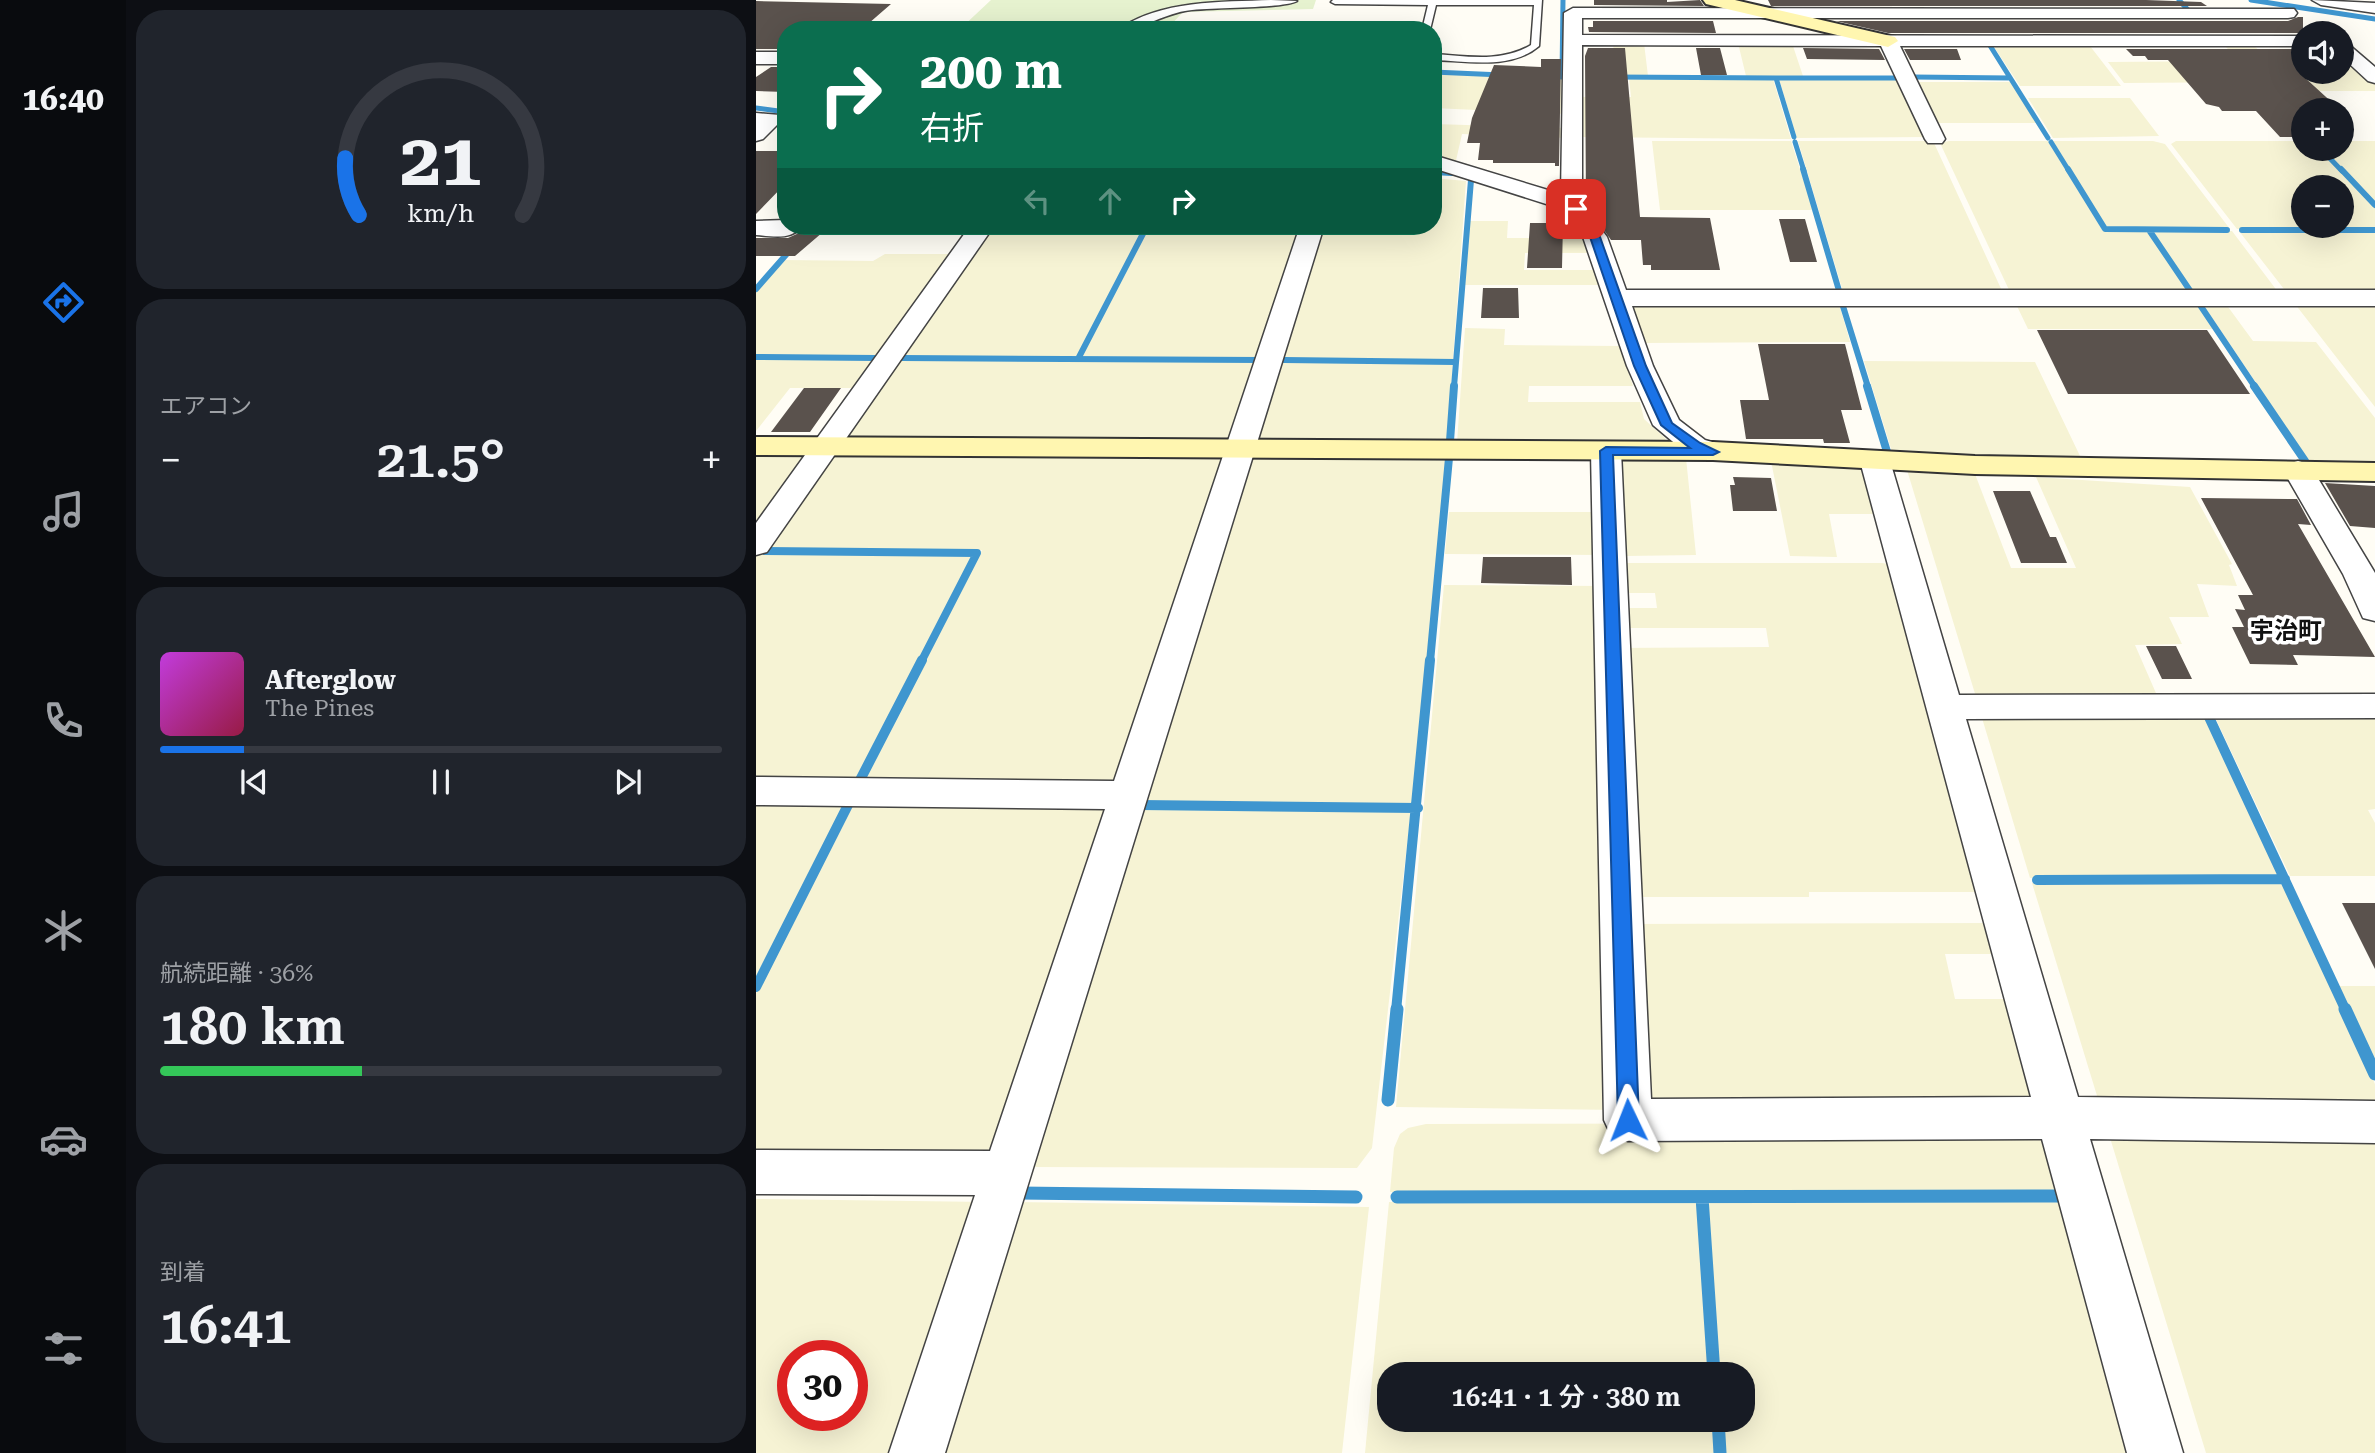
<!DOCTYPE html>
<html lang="ja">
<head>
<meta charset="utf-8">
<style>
  :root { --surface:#171b24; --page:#20242c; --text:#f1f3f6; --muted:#9ea1a6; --line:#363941; --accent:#1a73e8 }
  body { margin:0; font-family:"Roboto Serif","Noto Sans JP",serif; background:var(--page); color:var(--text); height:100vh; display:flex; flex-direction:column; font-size:26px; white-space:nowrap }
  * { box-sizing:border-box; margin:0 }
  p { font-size:23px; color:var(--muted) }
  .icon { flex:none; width:38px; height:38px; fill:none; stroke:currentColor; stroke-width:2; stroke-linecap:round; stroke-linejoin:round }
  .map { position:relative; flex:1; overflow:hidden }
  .drawer { display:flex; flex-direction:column; gap:10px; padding:10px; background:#0d0f14; width:630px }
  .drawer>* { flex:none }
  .banner { position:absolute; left:21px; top:21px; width:665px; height:214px; border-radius:28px; box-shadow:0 7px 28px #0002; background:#0b6e4f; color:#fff; overflow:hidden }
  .fabs { position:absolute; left:1535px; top:21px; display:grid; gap:14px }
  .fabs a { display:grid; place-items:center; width:63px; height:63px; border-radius:50%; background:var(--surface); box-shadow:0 7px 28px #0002; font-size:35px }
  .speed { position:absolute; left:21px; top:1340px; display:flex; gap:14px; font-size:35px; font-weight:700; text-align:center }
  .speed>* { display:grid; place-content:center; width:91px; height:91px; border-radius:50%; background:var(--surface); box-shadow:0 7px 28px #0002; line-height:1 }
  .speed .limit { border:10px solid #d22; background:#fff; color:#111 }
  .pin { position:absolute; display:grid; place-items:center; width:60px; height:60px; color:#fff; margin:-30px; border-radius:14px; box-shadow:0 4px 10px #0006 }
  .me { position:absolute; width:77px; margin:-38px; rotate:358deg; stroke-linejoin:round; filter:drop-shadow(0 0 5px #0008) }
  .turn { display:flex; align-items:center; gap:24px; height:147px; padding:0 28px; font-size:32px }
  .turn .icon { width:91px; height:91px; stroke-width:2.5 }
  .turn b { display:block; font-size:49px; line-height:60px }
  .lanes { display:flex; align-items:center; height:66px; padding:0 28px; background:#0003; justify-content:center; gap:35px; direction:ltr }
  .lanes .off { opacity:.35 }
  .big { font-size:52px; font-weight:600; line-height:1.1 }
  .drawer .card { flex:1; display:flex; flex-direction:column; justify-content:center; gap:10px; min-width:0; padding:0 24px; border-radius:28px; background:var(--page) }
  .drawer .dial { align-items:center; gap:0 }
  .dial svg { height:182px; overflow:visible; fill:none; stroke:var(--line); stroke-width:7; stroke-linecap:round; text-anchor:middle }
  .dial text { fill:var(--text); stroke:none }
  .song { display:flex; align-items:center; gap:21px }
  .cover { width:84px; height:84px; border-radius:10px; background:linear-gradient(135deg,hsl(290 70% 55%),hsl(340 70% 35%)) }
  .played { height:7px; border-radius:4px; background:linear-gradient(90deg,var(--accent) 15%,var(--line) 15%) }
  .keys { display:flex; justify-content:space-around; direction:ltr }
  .heat { display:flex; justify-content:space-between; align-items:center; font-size:38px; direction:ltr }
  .charge { height:10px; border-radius:5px; background:linear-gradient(90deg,#34c759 36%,var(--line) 0) }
  .trip { position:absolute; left:621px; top:1362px; width:378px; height:70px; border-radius:28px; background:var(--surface); box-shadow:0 7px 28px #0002; font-weight:600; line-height:70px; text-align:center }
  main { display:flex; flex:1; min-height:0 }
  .tabs { display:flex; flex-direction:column; width:126px; justify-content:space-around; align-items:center; background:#090b0e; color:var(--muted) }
  .tabs .icon { width:49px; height:49px }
  .tabs .on { color:var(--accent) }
  .tabs b { font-size:32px; color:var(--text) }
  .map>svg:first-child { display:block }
  .farmland { fill:#f6f3d4; fill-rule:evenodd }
  .pitch { fill:#e6f2cf }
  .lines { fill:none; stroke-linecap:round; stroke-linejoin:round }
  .stream-far4 { stroke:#3f96cf; stroke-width:5 }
  .stream-far3 { stroke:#3f96cf; stroke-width:6 }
  .stream-far2 { stroke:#3f96cf; stroke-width:8 }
  .stream-far1 { stroke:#3f96cf; stroke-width:10 }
  .stream { stroke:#3f96cf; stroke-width:13 }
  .building { fill:#5a524d }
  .lane-casing { stroke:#444; stroke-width:3 }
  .street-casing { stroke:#444; stroke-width:3 }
  .secondary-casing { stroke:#333; stroke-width:4 }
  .lane { fill:#fff; fill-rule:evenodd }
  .street { fill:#fff; fill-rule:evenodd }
  .secondary { fill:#fff6b0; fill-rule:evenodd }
  .route { fill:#1a73e8; stroke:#114b97; stroke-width:2 }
  .labels { text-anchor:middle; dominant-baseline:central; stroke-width:7; stroke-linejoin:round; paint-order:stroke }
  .quarter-label { font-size:24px; font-weight:bold; fill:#111; stroke:#fff }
</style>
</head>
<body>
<main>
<nav class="tabs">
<b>16:40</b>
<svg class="icon on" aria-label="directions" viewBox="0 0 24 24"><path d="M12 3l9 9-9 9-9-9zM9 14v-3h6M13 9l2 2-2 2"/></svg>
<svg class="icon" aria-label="music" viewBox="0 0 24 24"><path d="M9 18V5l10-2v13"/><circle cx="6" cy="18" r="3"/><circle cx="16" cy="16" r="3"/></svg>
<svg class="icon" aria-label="phone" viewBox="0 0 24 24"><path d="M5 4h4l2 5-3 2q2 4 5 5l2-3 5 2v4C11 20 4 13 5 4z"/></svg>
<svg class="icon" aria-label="climate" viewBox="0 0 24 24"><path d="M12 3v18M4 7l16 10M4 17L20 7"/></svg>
<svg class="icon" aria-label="car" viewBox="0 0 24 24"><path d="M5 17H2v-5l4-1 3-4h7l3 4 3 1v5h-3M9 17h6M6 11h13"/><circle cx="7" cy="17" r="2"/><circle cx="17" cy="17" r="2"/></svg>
<svg class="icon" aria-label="filters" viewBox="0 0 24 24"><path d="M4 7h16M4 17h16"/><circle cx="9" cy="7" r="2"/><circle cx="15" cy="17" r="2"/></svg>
</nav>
<section class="drawer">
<div class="card dial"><svg viewBox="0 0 100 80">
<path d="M14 69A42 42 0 1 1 86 69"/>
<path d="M14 69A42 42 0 0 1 8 44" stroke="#1a73e8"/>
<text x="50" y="56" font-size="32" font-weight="700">21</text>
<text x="50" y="72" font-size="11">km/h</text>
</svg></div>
<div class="card"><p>エアコン</p>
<div class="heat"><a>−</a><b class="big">21.5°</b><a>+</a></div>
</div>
<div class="card">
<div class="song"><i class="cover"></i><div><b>Afterglow</b><p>The Pines</p></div></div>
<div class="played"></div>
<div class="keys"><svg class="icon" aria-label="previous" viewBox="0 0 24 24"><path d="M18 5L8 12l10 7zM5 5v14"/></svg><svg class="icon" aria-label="pause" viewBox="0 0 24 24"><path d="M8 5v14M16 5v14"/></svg><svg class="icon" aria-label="next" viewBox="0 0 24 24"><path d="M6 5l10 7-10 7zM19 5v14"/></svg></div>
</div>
<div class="card"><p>航続距離 · 36%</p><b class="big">180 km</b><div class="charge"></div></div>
<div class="card"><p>到着</p><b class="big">16:41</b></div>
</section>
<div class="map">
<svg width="1619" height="1453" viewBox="0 0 1619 1453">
  <rect width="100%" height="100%" fill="#fffdf5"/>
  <path class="farmland" d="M857 43H888L892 76H860Z
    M982 43H1036L1047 76H990Z
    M1236 44 1334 46 1365 86H1264Z
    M1467 44H1496L1509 56 1547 72H1586V56H1591L1619 81V91H1513Z
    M1480 61 1500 82 1368 83 1352 62Z
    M677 73 812 78 811 114 677 108Z
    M873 78 1017 79 1035 139 825 137 824 97H875Z
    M1023 79H1147L1172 137 1041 138Z
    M1164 82H1254L1281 123H1175L1156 84Z
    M1272 98H1374L1403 136 1297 138Z
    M677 124 810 128V138L706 134 699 165 677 158Z
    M896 141H1035L1057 210H904Z
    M1042 141H1168L1178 143 1247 293 1088 295Z
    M1193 141H1292L1347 231H1392L1436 296 1254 292 1184 143Z
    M1297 141H1397L1409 144 1474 229 1351 228Z
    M1420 141H1547V149H1564L1619 207V229H1481L1415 144ZM1547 187H1586V226H1547Z
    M1586 141H1619V202L1568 149H1586Z
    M677 178 710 181 697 360 523 359 534 310 561 226H677Z
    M714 221H752L751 238H830L835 253H769L768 270H840L844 285H709Z
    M234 226H389L321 358 141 357Z
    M393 226H552L508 359 325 358Z
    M1397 231H1476L1522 292 1440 296Z
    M1483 231H1619V296L1531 293Z
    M129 254H198L124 357 0 356V292L28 260 117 261Z
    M1082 300 1094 342 887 343 869 303Z
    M1439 300 1457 329H1272L1260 304Z
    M1444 300H1467L1497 341 1560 342 1619 418V464H1555Z
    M1619 300V407L1539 304Z
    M709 328 749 329 748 345 864 346 877 386H773L772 402H884L888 419 910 439 904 444 701 443Z
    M0 359H123L102 388H34L0 431Z
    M140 360 507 362 480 440H96L90 432Z
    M521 361 697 363 691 444 496 441Z
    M1108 361 1279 362 1324 456 1322 459 1137 455Z
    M0 452H43L51 460 0 531Z
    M80 454 472 457 371 781 106 785 226 550 6 548 69 459Z
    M490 457H691L656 805 380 802Z
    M863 457 930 458 940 555 870 556Z
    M1015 461 1105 468 1115 474 1126 514H1073L1081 557 1034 556Z
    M1151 470 1219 474 1255 568H1320L1280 477 1434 487 1476 564 1473 565 1481 586 1441 584 1453 617H1413L1426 644 1379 645 1403 700 1220 697Z
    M693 512H847V555L689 554Z
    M3 553 217 555 99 783H0V557Z
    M868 563H1126L1139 565 1235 892H1053V897H870L860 648 1013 647 1010 628H859L858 608H901L899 593H858Z
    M688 585 848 586 862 1110 640 1107Z
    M1447 711 1524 877 1274 878 1226 718Z
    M1619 712V809L1612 810 1619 823V876H1534L1457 713Z
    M0 805 89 806 0 980Z
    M94 806 361 808 249 1151 0 1164V993Z
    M377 808 655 810 616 1148 601 1168 272 1167Z
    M1526 882 1619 1084V1113L1342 1099 1276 883Z
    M1244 923 1253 954H1189L1199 999H1265L1287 1102 885 1105 872 924Z
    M1582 986H1619V1065Z
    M1277 1123 1316 1191 634 1192 638 1148 644 1134 652 1128 670 1124Z
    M1619 1125V1453H1450L1355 1141 1358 1132Z
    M0 1199 231 1202 149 1453H0ZM37 1356H96V1416H37Z
    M1319 1200 1388 1453H968L966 1419H987V1374H963L950 1201Z
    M942 1201 954 1374H634V1419H957L959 1453H609L633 1202Z
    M252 1202 613 1207 586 1453H172Z"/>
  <path class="pitch" d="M235 0H560L557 9 427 12 410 30H203Z"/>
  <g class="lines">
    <path class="stream-far4" d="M1423 0 1432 10
      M1495 0 1619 19
      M1233 44 1292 138
      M677 72 746 75
      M792 76 806 77 807 0
      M858 77 1020 78 1038 137
      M1157 77 1254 78
      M1020 78H1143
      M0 108 30 112
      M1039 142 1048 171
      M1295 142 1313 171
      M1565 149 1586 171"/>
    <path class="stream-far3" d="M1047 169 1084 294
      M1312 169 1349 229 1471 230
      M1585 169 1619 205
      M677 172 696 173
      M1393 230 1437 295
      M1486 230H1619
      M0 289 36 248
      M1442 302 1499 387
      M1086 303 1112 387
      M0 357 120 358
      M146 358 504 360
      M322 359 391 226
      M528 360 699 362
      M698 387 715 180"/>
    <path class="stream-far2" d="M1111 386 1132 455
      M1498 386 1549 461
      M694 441 698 386
      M9 551 221 553 165 662
      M674 662 693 458"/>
    <path class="stream-far1" d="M1452 715 1590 1011
      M103 782 166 660
      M384 805 662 808
      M1281 880 1529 879
      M0 987 94 801
      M640 1011 674 660"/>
    <path class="stream" d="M1589 1009 1619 1074
      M632 1100 641 1009
      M263 1193 600 1197
      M641 1197 1310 1196
      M946 1197 958 1374
      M962 1419 964 1453"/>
  </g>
  <path class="building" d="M838 0H911V2L944 0 948 6 838 5Z
    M1012 0H1390L1445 2 1451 6H1015Z
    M0 1 135 4 105 30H30V49H0Z
    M1542 17H1547V33H1132L1080 21H1532Z
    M837 21H957L960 33 833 32 832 27H837Z
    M832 48H869L884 217 954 218 964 270H895V265H887L885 240H855L830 204 829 56Z
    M940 48H964L971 75H945Z
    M1047 48 1123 49 1129 60 1051 59Z
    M1148 49H1201L1205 60H1154Z
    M1370 49H1547V76L1581 107H1547V137H1524L1500 111H1466L1463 107 1450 104 1412 60H1392L1389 56H1377Z
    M785 59H805L803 166H799V163H737V160H722L724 143H711L716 118 738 65 785 67Z
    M15 67H30V92L0 91V77Z
    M0 151H30V183L0 214Z
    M1023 219H1049L1061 262H1034Z
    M774 223H807L806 268H771Z
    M49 226H74L39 256H0V238H32L43 233Z
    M727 288H762L763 318H725Z
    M1281 330H1451L1494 394H1312Z
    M1002 344H1089L1106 410H1085L1094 443H1068L1067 439H990L984 400H1013Z
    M48 388H85L54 432H15Z
    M977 477 1015 478 1021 511H977L974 485H979Z
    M1569 483 1619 486V528L1594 526Z
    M1237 491H1274L1294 537H1300L1311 563H1265Z
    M1445 498 1541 499 1555 525 1542 524 1619 657 1537 655 1542 665 1494 664 1476 627H1488L1479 609 1489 610 1482 595H1497Z
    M727 557H815L816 585 725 583Z
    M1390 646H1420L1436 679H1406Z
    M1586 903H1619V969Z"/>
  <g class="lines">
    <g class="lane-casing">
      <path id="lane" d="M515 0 541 1C527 9 452 7 429 11 406 15 384 30 362 30 403 0 466 2 515 0Z
        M577 0H786L783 46C755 70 711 61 677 60V54C710 56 745 63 775 45L778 5H680L674 30H666L672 5 579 4 575 2Z
        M509 23H569L573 26 569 29 480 30Z"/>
    </g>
    <g class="street-casing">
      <path id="street" d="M1556 0 1619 3V13L1565 5Z
        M817 8 1538 9 1541 13 1538 17 1532 18H826V35L1547 36V46H1144L1189 139 1186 143H1172L1169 139 1125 46 826 45V203L851 237 870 290H1619V306H876L897 366 923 420 949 440 967 445 972 451 967 457 957 460 929 452 897 425 871 366 827 237 806 209 677 168V155L805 194 808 13Z
        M1586 42 1592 44 1619 67V83L1612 81 1586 57Z
        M0 52H30V64H0Z
        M0 113 24 115 27 119 7 139 0 141Z
        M30 220V226H46C35 241 16 236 0 235V221Z
        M214 226H238L11 552 0 555V523Z
        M544 226H568L189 1453H133L219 1195 0 1194V1150L234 1151 349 809 0 805V777L358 781Z
        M850 442 860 445 865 451 895 1099 1275 1097 1104 461 1109 455 1119 452 1129 455 1134 461 1203 695 1619 694V718L1210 719 1322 1097 1619 1101V1143L1334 1139 1427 1453H1371L1286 1139 872 1141 855 1135 848 1120 835 451 840 445Z
        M1542 461 1553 464 1557 470 1619 573V621L1607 618 1587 574 1527 470 1531 464Z"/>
    </g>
    <g class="secondary-casing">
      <path id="secondary" d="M947 0H979L1139 37 1142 41 1132 47 950 4Z
        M0 437 957 442 1219 456 1619 463V481L1219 474 957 460 0 455Z"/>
    </g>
    <use href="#lane" class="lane"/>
    <use href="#street" class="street"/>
    <use href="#secondary" class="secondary"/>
  </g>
  <path class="route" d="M816 207H823L844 237 890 366 916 423 944 443 963 452 957 455H857L883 1120 880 1126 872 1129 865 1126 862 1120 844 451 850 447 934 448 905 425 878 366 834 237 815 209Z"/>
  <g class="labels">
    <g class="quarter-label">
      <text x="1530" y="631">宇治町</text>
    </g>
  </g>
</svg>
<div class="fabs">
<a><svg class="icon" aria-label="sound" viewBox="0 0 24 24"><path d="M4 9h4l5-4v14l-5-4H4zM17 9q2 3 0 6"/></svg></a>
<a>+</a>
<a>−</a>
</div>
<div class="speed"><div class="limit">30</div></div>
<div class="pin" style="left:820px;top:209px;background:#d93025"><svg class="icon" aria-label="arrive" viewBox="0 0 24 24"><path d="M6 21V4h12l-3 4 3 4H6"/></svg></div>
<svg class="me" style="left:872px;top:1120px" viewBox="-20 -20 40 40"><path d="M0-17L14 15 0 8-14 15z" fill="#1a73e8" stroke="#fff" stroke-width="4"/></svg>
<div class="trip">16:41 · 1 分 · 380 m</div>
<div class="banner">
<div class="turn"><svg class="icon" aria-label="right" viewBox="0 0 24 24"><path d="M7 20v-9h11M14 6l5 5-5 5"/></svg><div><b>200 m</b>右折</div></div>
<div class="lanes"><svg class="icon off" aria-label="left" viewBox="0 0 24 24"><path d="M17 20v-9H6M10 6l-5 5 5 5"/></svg><svg class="icon off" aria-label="ahead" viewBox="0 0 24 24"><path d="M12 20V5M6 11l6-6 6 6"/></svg><svg class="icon" aria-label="right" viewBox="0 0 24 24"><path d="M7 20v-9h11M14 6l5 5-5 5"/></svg></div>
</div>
</div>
</main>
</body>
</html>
